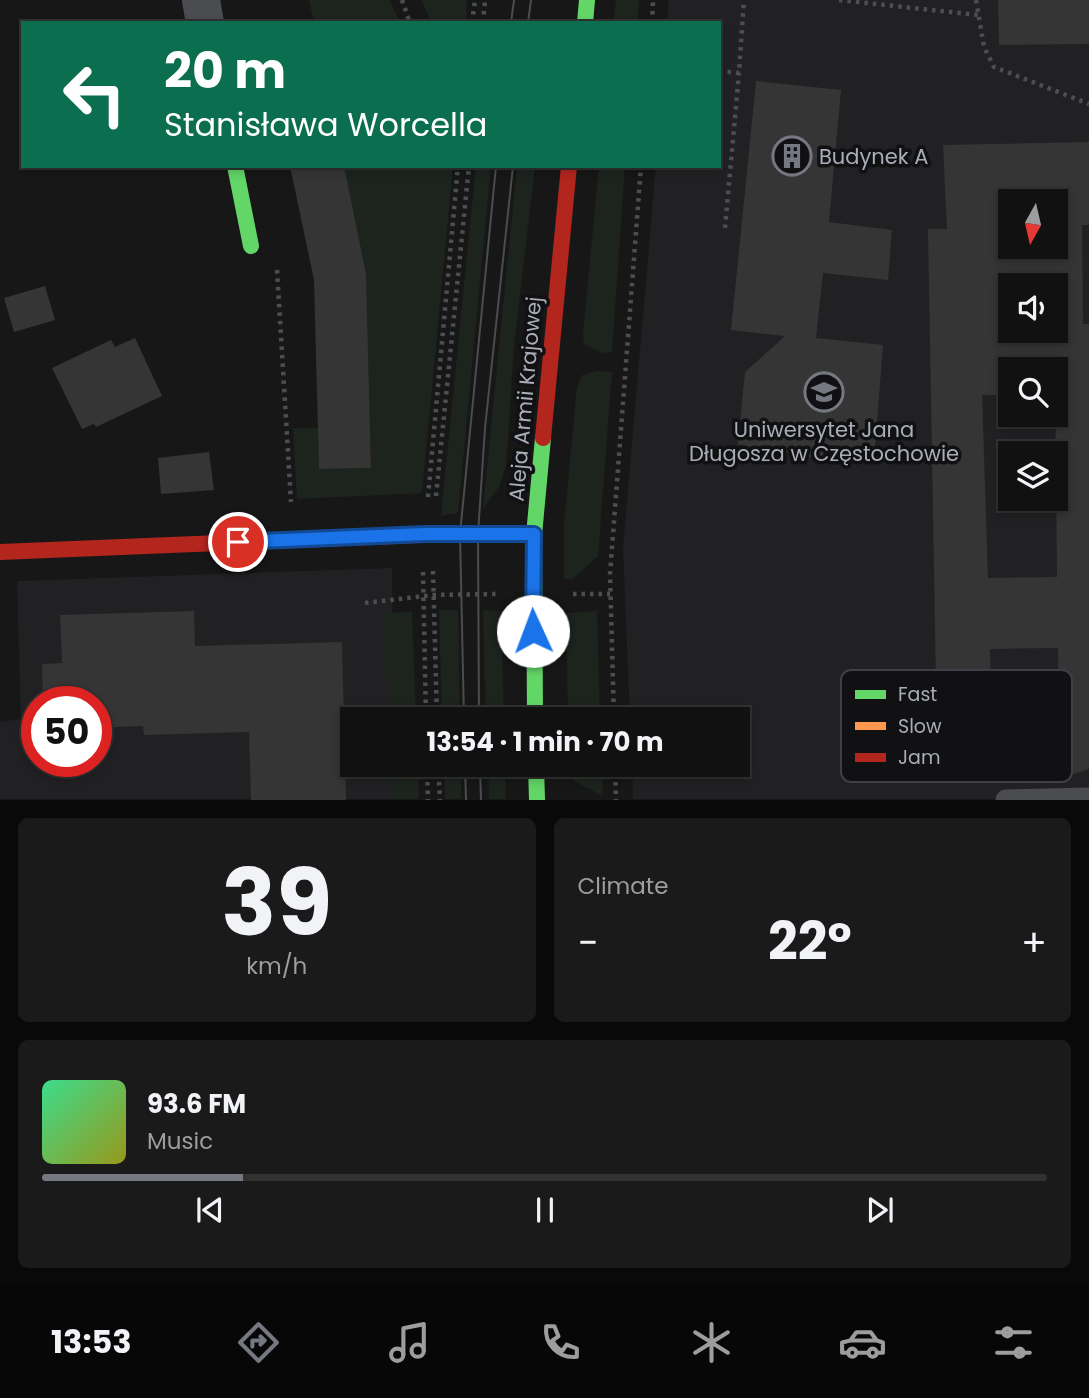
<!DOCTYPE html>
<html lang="en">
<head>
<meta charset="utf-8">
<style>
  :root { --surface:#111; --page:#1a1a1a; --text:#f1f3f6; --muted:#9c9d9f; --line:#303131; --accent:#757880 }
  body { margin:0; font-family:Poppins,sans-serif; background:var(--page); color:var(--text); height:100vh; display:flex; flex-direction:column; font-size:26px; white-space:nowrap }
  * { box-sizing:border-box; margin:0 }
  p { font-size:23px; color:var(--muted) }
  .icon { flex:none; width:38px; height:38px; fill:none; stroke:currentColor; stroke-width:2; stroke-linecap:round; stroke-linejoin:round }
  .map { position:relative; height:800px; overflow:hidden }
  .details { display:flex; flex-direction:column; gap:18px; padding:18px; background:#090909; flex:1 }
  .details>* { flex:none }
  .hud { position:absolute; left:21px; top:21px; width:700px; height:147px; border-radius:0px; box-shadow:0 4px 10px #0003,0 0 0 2px var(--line); background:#0b6e4f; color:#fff; overflow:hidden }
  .needle { width:46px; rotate:188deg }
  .controls { position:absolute; left:998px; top:189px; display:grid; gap:14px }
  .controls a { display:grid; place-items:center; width:70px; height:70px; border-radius:0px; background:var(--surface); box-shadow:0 4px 10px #0003,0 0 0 2px var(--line); font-size:35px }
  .speed { position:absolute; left:21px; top:686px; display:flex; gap:14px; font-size:35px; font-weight:700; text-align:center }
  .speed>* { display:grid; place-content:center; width:91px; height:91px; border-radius:50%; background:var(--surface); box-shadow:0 4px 10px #0003,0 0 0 2px var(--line); line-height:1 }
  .speed .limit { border:10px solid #d22; background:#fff; color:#111 }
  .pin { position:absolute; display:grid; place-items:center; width:60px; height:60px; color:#fff; margin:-30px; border:4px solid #fff; border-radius:50%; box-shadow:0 2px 7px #0007 }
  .me { position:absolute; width:77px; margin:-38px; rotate:358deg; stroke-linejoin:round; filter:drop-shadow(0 0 5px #0008) }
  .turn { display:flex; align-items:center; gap:24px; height:147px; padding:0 28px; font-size:32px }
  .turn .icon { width:91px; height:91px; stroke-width:2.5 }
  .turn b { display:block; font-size:49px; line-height:60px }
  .big { font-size:52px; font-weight:700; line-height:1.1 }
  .details .card { flex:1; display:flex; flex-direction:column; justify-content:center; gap:10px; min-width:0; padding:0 24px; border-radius:10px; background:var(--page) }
  .details .dial { align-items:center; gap:0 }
  .dial b { font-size:91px; line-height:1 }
  .song { display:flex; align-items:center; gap:21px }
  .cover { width:84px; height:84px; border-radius:10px; background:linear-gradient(135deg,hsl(150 70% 55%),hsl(60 70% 35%)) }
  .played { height:7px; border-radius:4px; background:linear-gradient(90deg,var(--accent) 20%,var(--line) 20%) }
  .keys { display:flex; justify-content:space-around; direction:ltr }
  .heat { display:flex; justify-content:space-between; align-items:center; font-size:38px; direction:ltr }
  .details .tiles { flex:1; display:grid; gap:18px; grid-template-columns:1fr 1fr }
  .card:last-child { grid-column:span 2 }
  .trip { position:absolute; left:340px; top:707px; width:410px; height:70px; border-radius:0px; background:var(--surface); box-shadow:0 4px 10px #0003,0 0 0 2px var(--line); font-weight:700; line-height:70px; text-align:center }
  .tab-bar { display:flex; height:112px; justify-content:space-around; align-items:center; background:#070707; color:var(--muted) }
  .tab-bar .icon { width:49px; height:49px }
  .tab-bar .selected { color:var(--accent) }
  .tab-bar b { font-size:32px; color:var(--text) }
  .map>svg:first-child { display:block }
  .built { fill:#212123; fill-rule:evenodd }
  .green { fill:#1d241e }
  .building { fill:#353536; fill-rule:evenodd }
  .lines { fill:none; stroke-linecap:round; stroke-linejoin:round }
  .path { stroke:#4d4e52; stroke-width:4.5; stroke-dasharray:3.5 5; stroke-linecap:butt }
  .lane { stroke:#4b4c50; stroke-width:21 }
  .street { stroke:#4b4c50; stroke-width:38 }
  .fast { stroke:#63d668; stroke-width:16 }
  .slow { stroke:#ff974d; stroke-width:16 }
  .jam { stroke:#b3261e; stroke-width:16 }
  .tram { stroke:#4b4c4f; stroke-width:2 }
  .route-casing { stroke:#114b97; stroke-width:18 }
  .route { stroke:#1a73e8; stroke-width:12 }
  .labels { text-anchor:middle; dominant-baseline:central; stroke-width:7; stroke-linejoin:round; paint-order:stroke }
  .poi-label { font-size:21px; fill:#a8adb8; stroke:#111113; text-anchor:start }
  .street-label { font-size:21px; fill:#a8adb8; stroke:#111113 }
  .key { fill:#111113; stroke:#3e4045; stroke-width:2 }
  .key-label { font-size:19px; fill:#a8adb8 }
</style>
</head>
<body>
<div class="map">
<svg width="1089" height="800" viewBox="0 0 1089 800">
  <rect width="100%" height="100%" fill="#171717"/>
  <path class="built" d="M669 0H1089V799H633L632 765H737V719H630L623 547 656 166H719V23H667ZM1010 201H1055V247H1010ZM1010 285H1055V331H1010ZM1010 369H1055V415H1010ZM1010 453H1055V499H1010Z
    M392 568 393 719H352V765H393V799H0V722L21 719 17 581ZM37 702H96V761H37Z"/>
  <path class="green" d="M309 0H390L400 23H314Z
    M422 0H467L466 23H431Z
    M616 0H639L637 23H613Z
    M344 166H453L422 493 297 499 293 428H318L319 469 371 468 366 279Z
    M476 166H491L458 513 441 516Z
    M517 166H535L514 346 506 466 499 487 483 508Z
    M599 166H625L612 352 602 353 584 344 583 334Z
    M597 371 612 372 598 556 573 579H564V525L577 387 582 375Z
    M439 610H458L460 719H442Z
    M483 610 501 611 504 719H486Z
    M597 611 600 719H568L566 613Z
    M412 612 416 719H388L385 613Z
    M390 765H418L419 799H391Z
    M444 765H461V799H445Z
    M488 765H505L506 799H489Z
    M569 765H602L603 796 574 781Z"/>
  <path class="building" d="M998 0H1089V44L999 45Z
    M756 81 841 90 829 222 892 230 888 280 823 273 816 338 883 345 874 459 805 457 803 454 772 452 738 444 745 372 785 336 731 330Z
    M1089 142V225H1082L1083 324H1089V769L1052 781 1037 732 1059 725 1058 648 990 649 993 738 937 740 928 229H947L943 145ZM1010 201H1055V247H1010ZM1010 285H1055V331H1010ZM1010 369H1055L1057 577 988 578 982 395H1010Z
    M290 166H344L366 274 371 468 319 469 314 280Z
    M45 286 55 320 14 332 4 298Z
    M135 338 162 396 96 427 94 424 82 429 52 368 111 340 115 347Z
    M209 452 214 490 161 494 158 458Z
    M194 611 195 646 342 642 346 800H251L249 732 144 735 143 726 96 728V702H43L42 664 62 663 60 615Z"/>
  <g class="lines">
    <path class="path" d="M402 0 410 23
      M839 0 978 15
      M976 0 984 47 994 67 1089 104
      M472 23 475 0
      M483 23 485 0
      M652 23 653 0
      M719 71 739 73 744 0
      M725 228 739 73
      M277 270 291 502
      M436 496 469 166
      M428 497 458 166
      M433 571 437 719
      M423 572 426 719
      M573 594H610
      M365 603 433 595 497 594
      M614 719 610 574 641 166
      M427 765 428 800
      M438 765 440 800
      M615 765 616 800"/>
    <path class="lane" d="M1006 800 1089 798"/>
    <path class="street" d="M201 0 205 23"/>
    <path class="fast" d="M585 23 587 0
      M235 166 251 246
      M535 719 534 535 543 438
      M536 765 537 800"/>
    <path class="slow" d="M443 534 534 535"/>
    <path class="jam" d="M543 438 569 166
      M0 552 443 534"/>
    <path class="tram" d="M511 23 514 0
      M528 23 531 0
      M464 719 460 534 496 166
      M479 719 478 534 485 428 513 166
      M465 765 466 800
      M480 765 481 800"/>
  </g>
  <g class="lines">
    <g class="route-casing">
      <path id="route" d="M238 542 425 534H534L533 631"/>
    </g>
    <use href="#route" class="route"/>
  </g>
  <defs>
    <g id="building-ring" transform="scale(2.0125)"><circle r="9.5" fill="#111113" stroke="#757880" stroke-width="1.5"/><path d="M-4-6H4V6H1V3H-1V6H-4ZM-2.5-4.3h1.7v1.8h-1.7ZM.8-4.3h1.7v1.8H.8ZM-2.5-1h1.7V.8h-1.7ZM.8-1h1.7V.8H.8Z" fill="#757880"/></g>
    <g id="university-ring" transform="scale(2.0125)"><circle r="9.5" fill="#111113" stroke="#757880" stroke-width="1.5"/><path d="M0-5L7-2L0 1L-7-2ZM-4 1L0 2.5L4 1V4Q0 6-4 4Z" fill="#757880"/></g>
  </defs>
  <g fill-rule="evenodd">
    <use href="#building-ring" x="792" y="156"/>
    <use href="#university-ring" x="824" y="392"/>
  </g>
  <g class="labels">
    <g class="poi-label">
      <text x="819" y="156">Budynek A</text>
      <text x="824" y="429" text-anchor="middle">Uniwersytet Jana<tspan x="824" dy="24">Długosza w Częstochowie</tspan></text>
    </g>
    <g class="street-label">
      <text transform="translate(525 399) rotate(-85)">Aleja Armii Krajowej</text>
    </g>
  </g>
  <rect x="841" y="670" width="231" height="112" rx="10" class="key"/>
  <rect x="855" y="690" width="31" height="9" fill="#63d668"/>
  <rect x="855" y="722" width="31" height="8" fill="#ff974d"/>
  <rect x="855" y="753" width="31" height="9" fill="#b3261e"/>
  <g class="key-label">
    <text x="898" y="701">Fast</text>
    <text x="898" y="733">Slow</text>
    <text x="898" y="764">Jam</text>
  </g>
</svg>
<div class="controls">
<a><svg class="needle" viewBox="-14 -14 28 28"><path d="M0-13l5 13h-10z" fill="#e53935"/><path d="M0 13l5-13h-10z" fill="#9c9d9f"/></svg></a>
<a><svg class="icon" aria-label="sound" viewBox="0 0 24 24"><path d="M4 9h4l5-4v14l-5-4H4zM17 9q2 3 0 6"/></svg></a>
<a><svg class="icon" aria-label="search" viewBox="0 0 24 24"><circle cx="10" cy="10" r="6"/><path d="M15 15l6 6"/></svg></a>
<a><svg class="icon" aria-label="layers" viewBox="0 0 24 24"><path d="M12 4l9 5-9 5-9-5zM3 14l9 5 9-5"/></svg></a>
</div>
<div class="speed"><div class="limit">50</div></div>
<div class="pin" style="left:238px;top:542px;background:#d93025"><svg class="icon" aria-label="arrive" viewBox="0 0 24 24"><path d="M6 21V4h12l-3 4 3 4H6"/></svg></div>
<svg class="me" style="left:533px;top:631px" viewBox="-20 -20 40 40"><circle r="19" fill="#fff"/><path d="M0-13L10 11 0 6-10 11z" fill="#1a73e8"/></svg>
<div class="trip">13:54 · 1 min · 70 m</div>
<div class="hud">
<div class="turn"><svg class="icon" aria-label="left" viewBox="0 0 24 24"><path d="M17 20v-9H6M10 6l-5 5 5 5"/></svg><div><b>20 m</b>Stanisława Worcella</div></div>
</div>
</div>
<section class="details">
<div class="tiles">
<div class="card dial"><b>39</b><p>km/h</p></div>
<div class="card"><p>Climate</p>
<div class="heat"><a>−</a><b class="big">22°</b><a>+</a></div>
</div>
<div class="card">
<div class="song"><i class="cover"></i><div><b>93.6 FM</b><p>Music</p></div></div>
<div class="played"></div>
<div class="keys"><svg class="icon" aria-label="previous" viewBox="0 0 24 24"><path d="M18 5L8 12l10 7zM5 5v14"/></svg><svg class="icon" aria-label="pause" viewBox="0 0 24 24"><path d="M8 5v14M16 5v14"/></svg><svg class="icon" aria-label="next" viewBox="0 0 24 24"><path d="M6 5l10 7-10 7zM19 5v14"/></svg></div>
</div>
</div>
</section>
<nav class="tab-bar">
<b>13:53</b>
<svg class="icon selected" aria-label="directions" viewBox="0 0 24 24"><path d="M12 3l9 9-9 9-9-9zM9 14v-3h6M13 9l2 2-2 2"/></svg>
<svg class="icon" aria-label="music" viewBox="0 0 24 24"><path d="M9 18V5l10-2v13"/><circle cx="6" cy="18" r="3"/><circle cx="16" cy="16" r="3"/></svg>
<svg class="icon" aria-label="phone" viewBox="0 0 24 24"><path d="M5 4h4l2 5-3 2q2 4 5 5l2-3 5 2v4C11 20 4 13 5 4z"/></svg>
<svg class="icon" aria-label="climate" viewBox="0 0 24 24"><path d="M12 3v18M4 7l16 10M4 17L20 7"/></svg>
<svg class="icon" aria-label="car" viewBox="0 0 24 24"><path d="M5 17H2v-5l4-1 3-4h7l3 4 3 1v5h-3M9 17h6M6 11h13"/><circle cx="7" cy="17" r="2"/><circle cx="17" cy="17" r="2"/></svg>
<svg class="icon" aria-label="filters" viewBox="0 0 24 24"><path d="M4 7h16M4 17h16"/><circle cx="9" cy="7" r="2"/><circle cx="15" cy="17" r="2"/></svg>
</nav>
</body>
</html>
